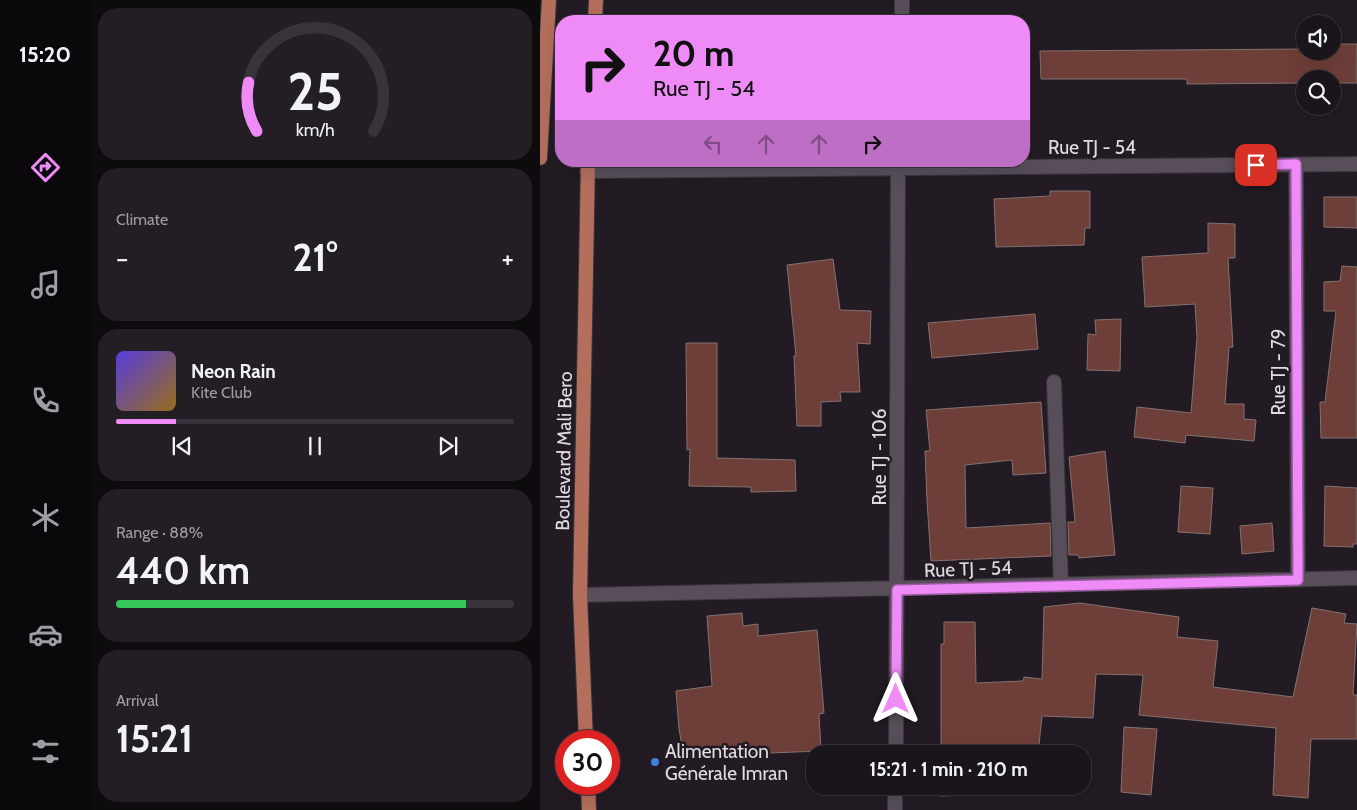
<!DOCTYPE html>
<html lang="en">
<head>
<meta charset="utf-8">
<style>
  :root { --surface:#1a141b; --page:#231d24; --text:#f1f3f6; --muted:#9f9ea3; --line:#38333a; --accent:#ee8bf7 }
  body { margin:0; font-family:Cabin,sans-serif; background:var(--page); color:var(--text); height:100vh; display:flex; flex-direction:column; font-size:19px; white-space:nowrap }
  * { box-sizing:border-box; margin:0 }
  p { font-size:16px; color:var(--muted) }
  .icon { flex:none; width:28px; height:28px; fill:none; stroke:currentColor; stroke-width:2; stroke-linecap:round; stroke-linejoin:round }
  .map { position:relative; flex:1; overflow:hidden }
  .details { display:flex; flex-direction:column; gap:8px; padding:8px; background:#0e0b0f; width:450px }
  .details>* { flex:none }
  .banner { position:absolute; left:15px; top:15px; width:475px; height:152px; border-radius:20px; box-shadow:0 5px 20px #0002,0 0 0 1px var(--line); background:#ee8bf7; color:#111; overflow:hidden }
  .tools { position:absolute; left:756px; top:15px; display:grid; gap:10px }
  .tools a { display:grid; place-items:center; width:45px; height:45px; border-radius:50%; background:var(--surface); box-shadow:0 5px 20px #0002,0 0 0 1px var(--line); font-size:25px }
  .speed { position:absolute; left:15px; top:730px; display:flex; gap:10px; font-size:25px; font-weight:700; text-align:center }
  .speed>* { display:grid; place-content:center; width:65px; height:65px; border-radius:50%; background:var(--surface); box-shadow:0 5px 20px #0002,0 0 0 1px var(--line); line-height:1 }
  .speed .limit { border:8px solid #d22; background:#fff; color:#111 }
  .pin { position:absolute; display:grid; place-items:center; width:42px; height:42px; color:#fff; margin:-21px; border-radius:10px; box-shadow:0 2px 8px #0006 }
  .me { position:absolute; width:55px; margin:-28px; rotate:0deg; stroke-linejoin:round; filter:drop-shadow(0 0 4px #0008) }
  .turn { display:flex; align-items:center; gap:18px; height:105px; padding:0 15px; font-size:22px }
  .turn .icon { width:65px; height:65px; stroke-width:2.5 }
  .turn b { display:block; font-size:35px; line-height:42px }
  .lanes { display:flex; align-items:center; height:48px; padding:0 15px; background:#0003; justify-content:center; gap:25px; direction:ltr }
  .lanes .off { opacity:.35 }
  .big { font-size:38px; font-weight:700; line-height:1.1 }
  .details .widget { flex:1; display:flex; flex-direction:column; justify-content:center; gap:8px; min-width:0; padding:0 18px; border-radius:20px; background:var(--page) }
  .details .dial { align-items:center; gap:0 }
  .dial svg { height:130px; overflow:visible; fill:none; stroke:var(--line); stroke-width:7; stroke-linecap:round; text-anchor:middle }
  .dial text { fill:var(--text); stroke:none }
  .song { display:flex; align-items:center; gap:15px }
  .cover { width:60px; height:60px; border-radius:8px; background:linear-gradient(135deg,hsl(250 70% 55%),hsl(40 70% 35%)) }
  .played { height:5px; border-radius:2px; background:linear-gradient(90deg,var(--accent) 15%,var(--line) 15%) }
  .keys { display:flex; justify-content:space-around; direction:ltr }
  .heat { display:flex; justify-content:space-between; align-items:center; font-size:28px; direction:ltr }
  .charge { height:8px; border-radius:4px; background:linear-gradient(90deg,#34c759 88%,var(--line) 0) }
  .trip { position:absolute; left:266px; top:745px; width:285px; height:50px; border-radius:20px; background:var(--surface); box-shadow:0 5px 20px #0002,0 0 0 1px var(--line); font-weight:700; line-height:50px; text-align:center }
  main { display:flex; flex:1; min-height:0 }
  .menu { display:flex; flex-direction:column; width:90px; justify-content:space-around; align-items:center; background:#0a080b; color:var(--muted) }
  .menu .icon { width:35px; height:35px }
  .menu .current { color:var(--accent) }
  .menu b { font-size:22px; color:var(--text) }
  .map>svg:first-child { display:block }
  .building { fill:#6e3e38; stroke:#837270 }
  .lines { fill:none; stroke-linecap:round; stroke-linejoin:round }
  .minor-casing { stroke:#3b353c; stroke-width:16 }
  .primary-casing { stroke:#3b353c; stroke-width:16 }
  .minor { stroke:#574e59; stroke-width:14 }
  .primary { stroke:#b36f5c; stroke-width:14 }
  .route-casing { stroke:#9b5aa1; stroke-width:12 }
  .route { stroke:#ee8bf7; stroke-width:9 }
  .shop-dot { fill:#3f7fe0; stroke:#221b24; stroke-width:2 }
  .labels { text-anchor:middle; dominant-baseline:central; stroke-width:5; stroke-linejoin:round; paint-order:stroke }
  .street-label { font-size:19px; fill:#e1dbe2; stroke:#221b24 }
  .poi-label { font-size:19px; fill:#e1dbe2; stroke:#221b24; text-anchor:start }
</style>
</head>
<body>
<main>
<nav class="menu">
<b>15:20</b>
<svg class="icon current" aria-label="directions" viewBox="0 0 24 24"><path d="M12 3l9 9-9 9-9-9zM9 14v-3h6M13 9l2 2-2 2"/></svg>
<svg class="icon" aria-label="music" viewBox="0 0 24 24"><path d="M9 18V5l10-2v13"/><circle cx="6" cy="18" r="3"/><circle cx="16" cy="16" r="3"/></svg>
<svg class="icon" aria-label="phone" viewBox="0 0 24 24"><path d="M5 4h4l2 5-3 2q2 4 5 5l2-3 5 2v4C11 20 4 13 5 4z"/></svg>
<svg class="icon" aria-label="climate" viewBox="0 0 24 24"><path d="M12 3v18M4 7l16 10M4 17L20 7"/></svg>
<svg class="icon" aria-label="car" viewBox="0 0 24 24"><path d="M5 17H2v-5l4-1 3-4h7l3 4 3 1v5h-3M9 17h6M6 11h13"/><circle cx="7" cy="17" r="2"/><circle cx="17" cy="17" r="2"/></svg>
<svg class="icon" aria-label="filters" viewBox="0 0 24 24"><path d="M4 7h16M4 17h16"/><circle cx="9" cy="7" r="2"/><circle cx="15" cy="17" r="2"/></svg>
</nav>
<section class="details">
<div class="widget dial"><svg viewBox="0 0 100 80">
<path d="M14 69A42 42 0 1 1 86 69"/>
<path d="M14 69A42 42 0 0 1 9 39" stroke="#ee8bf7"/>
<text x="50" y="56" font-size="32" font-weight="700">25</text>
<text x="50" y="72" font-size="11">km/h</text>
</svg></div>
<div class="widget"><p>Climate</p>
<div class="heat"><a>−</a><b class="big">21°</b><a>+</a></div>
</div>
<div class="widget">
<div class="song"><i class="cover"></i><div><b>Neon Rain</b><p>Kite Club</p></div></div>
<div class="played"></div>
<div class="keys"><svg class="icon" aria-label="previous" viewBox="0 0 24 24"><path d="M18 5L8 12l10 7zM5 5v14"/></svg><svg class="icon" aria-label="pause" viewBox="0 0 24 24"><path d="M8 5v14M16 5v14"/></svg><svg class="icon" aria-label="next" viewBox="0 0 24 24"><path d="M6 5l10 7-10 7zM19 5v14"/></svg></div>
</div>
<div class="widget"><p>Range · 88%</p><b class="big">440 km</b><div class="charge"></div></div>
<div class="widget"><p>Arrival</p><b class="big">15:21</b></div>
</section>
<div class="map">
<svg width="817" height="810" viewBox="0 0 817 810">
  <rect width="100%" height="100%" fill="#221b24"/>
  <path class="building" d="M792 44H817V83H792V79H765V83L647 84V79H501L500 51 765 49V51H792Z
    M510 191H550V228H545L544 245 456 247 454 199 510 196Z
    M784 197H817V228L784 227Z
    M668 223 695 224V258H688L693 347H689L685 404H704V419L716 420 714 441 646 435 645 443 594 437 597 407 651 413 657 337 655 304 605 307 602 257 668 253Z
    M293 259 300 310 331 311 330 344 317 343 320 392H300L301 401 281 402V426H257L254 356H256L247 265Z
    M802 266 817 267V438H781L780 402H785L796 311H784V282L800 281Z
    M495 314 498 349 392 358 388 323Z
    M581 319 580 371 547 370 548 334 556 335 555 320Z
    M146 343H177V458L255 460 256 491 211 492V487L149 486 150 449 147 450Z
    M501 402 506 473 473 475 472 460 425 465 426 528 510 523 511 556 391 561 387 501 385 451H390L386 410Z
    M565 451 575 555 539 558 538 555H529L528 522H535L529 457Z
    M641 486 673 488 670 534 638 532Z
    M785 486 817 488V544H813V547L784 546Z
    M732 523 734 551 702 554 700 526Z
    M540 603 639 617 637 637 678 641 673 687 753 697 772 608 806 614 804 623 817 624 813 695H817V739H771L768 798 733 795 736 728 599 715 603 675 556 674 553 718 502 716 498 754H401V644H404V622H435L436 683 483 681 484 677 502 679 504 607Z
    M202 613 203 626 218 624V636L277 630 284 713 279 714 281 751 180 755V752L144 757 139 729 136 691 172 686 167 616Z
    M584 727 617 729 611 795 581 792Z
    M400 786H432V795L400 796Z"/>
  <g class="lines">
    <g class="minor-casing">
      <path id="minor" d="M362 21V0
        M756 164 758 579
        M47 171 817 164
        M514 382 521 585
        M40 595 817 578
        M356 754 358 161
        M355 810V786"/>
    </g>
    <g class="primary-casing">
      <path id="primary" d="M55 21 56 0
        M0 158 9 0
        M46 741 40 595 48 161
        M48 784 49 810"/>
    </g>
    <use href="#minor" class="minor"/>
    <use href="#primary" class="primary"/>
  </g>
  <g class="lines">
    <g class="route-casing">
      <path id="route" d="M356 699 357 590 758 580 756 164 716 165"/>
    </g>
    <use href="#route" class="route"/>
  </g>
  <circle class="shop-dot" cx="115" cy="762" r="5"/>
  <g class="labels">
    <g class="street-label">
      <text x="552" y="147">Rue TJ - 54</text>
      <text transform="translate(738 372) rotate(-90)">Rue TJ - 79</text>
      <text transform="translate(24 451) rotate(-89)">Boulevard Mali Bero</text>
      <text transform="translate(339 457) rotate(-90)">Rue TJ - 106</text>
      <text transform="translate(428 569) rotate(-2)">Rue TJ - 54</text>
    </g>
    <g class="poi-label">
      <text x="125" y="751">Alimentation<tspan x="125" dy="22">Générale Imran</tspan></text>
    </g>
  </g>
</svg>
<div class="tools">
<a><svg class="icon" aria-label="sound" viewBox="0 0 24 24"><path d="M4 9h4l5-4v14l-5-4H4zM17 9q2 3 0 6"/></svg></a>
<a><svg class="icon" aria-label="search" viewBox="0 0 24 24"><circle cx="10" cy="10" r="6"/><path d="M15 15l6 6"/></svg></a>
</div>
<div class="speed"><div class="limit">30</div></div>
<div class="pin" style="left:716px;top:165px;background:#d93025"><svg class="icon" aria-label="arrive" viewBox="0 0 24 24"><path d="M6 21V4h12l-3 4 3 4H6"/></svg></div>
<svg class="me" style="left:356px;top:699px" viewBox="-20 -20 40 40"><path d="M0-17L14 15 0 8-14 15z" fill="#ee8bf7" stroke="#fff" stroke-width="4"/></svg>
<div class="trip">15:21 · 1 min · 210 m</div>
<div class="banner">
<div class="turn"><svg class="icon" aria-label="right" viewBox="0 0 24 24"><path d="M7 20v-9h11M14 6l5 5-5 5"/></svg><div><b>20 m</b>Rue TJ - 54</div></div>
<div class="lanes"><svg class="icon off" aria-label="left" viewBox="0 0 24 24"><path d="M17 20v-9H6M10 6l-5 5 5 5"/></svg><svg class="icon off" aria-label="ahead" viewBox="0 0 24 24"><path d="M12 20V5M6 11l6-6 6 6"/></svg><svg class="icon off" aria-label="ahead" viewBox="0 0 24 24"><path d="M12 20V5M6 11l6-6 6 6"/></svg><svg class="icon" aria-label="right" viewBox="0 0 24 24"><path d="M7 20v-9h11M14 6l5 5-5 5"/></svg></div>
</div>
</div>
</main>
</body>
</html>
